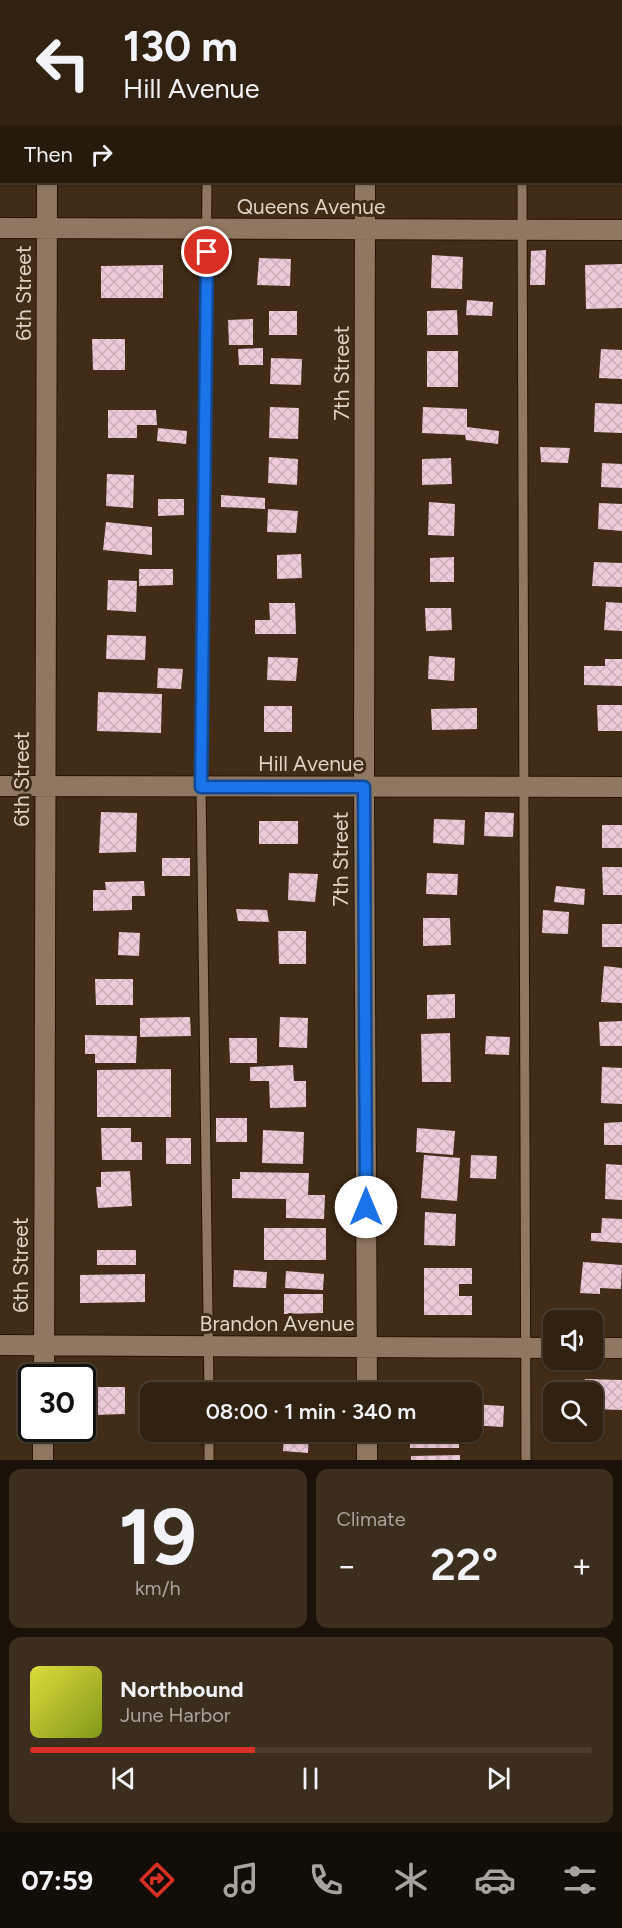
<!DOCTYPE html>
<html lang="en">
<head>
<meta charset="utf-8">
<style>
  :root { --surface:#302111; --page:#3c2e1f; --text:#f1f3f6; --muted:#a8a39f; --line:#4b3e31; --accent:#d93025 }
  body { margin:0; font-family:Figtree,sans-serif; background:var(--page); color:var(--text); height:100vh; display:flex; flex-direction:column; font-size:22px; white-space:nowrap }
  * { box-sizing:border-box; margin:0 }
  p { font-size:20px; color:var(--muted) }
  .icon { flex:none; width:33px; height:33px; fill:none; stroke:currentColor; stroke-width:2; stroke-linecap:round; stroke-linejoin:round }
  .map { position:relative; height:1460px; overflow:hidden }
  .panel { display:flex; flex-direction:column; gap:9px; padding:9px; background:#1a1209; flex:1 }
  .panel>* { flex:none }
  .hud { position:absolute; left:0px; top:0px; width:622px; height:183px; box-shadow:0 2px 4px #0004,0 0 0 2px var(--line); background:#302111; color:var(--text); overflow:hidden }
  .controls { position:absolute; left:543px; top:1310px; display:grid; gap:12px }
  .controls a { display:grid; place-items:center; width:60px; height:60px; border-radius:12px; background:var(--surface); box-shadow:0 2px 4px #0004,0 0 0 2px var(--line); font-size:30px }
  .speed { position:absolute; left:18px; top:1364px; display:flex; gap:12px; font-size:30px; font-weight:700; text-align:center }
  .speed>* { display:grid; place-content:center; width:78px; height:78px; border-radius:50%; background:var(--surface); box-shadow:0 2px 4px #0004,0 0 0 2px var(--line); line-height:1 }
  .speed .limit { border:3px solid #111; border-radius:9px; background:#fff; color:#111 }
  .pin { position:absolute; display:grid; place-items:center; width:51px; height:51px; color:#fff; margin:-26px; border:3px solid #fff; border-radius:50%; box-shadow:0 2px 6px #0007 }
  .me { position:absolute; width:66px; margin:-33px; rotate:0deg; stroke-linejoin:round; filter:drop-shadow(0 0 4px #0008) }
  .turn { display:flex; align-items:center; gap:21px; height:126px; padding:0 24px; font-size:27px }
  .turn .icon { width:78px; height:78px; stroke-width:2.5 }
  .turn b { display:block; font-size:42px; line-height:51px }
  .then { display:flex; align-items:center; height:57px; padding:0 24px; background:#0003; gap:12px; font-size:22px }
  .big { font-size:45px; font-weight:600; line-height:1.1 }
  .panel .card { flex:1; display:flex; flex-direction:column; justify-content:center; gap:9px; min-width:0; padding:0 21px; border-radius:12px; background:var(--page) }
  .panel .dial { align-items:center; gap:0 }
  .dial b { font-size:78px; line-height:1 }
  .song { display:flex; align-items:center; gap:18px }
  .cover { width:72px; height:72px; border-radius:9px; background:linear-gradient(135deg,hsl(60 70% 55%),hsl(70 70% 35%)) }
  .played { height:6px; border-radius:3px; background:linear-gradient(90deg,var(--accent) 40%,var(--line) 40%) }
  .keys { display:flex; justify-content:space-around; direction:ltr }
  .heat { display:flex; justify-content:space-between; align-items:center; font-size:33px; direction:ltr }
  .panel .tiles { flex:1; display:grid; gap:9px; grid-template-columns:1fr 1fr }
  .card:last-child { grid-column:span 2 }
  .trip { position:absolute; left:140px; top:1382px; width:342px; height:60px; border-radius:12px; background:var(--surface); box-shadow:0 2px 4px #0004,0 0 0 2px var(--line); font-weight:600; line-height:60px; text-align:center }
  .menu { display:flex; height:96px; justify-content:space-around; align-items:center; background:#130d07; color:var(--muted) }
  .menu .icon { width:42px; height:42px }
  .menu .active { color:var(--accent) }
  .menu b { font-size:27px; color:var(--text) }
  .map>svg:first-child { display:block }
  .building { fill:url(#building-cross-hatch) }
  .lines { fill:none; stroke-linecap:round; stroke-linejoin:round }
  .service-casing { stroke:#261401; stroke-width:11 }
  .minor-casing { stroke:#261401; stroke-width:22 }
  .service { stroke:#8f7861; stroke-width:9 }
  .minor { stroke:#8f7861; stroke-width:20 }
  .route-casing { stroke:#114b97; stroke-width:15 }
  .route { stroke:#1a73e8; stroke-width:10 }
  .labels { text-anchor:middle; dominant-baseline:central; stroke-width:6; stroke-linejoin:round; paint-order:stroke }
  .street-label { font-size:21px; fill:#dfd3c6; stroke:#402c17 }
</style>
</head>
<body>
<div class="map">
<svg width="622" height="1460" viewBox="0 0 622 1460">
  <defs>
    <pattern id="building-cross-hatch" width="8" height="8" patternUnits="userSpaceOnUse" patternTransform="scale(1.5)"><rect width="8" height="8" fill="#edcad9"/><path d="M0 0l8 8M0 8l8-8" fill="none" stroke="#cbaeb9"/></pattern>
  </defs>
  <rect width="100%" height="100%" fill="#402c17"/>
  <path class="building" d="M546 250 545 285H530L531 251Z
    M432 255 463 257 462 289 431 288Z
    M259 258 291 259 290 286 257 285Z
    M622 264V308L586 309 585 265Z
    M163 265V298H101V266Z
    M467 300 493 302 492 316 466 315Z
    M457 310 458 335H427V311Z
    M269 311H297V335H269Z
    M253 319V345H229L228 320Z
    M92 339H125V370H93Z
    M263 348V365H239L238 349Z
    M601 349 622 350V379L599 378Z
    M427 351H458V387H427Z
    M271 358 302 359 301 385 270 384Z
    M595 403 622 404V433L594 432Z
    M270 407 299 408 298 439 269 438Z
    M423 407 467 409V427L499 431 498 444 466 440 465 435 422 433Z
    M108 410H156L157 425H137V438H108Z
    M158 428 187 431 186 444 157 441Z
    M540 447 570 448 568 463 541 462Z
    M269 457 298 459 297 485 268 483Z
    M451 458 452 484 422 485V459Z
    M602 463 622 464V488L601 487Z
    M107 474 134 475 133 508 106 506Z
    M221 495 265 498V509L221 507Z
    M158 499H184V515L158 516Z
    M429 502 455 504 454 536 428 535Z
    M599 503 622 504V531L598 529Z
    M268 509 298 511 296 533 267 532Z
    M106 522 152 527V555L103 550Z
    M301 554 302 578 277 579V555Z
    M454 557V582H430V558Z
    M594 562 622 563V587L592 586Z
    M139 569H173V585L139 586Z
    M108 580 137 581 136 612 107 610Z
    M606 602 622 603V631L604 630Z
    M269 603H295L296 634H255V620H270Z
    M425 608H451L452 630 426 631Z
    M107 635 146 636 145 660 106 659Z
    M429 656 455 658 454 681 428 679Z
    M268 657 298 658 296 681 267 680Z
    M605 659H622V686L584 685V666H605Z
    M158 668 183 669 181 689 157 688Z
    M98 692 162 694 161 733 97 731Z
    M597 705H622V731H598Z
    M264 706H292V732H264Z
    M477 708V729L432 730 431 709Z
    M101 812 137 813 136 852 99 853Z
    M485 812 514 813 513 837 484 836Z
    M434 819 465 820 464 845 433 843Z
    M259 821H298V844H259Z
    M602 825H622V848H602Z
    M162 858H190V876H162Z
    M602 867H622V895H603Z
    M289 873 318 874 315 902 288 900Z
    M427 873 458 874 457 895 426 894Z
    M144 881 145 896H132V910L93 911V890H106L105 882Z
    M556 886 585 889 584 905 554 902Z
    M236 909 267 910 269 922 238 921Z
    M543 910 569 912 568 934 542 933Z
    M423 918H450L451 945 423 946Z
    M602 924H622V947H602Z
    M278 931H306V964H279Z
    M119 932 140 933 139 956 118 955Z
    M604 966 622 968V1003L601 1002Z
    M95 979H133V1005H96Z
    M455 994V1018L427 1019V995Z
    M190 1017 191 1036 140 1037V1018Z
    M280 1017 308 1018 307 1048 279 1047Z
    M622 1021V1046H600L599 1022Z
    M450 1033 451 1082H422L421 1034Z
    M85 1035 137 1036 136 1063H95V1054H85Z
    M486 1036 510 1037 509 1055 485 1054Z
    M229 1038H257V1063H230Z
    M293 1065 294 1081H306V1107L270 1108 269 1081H250V1067Z
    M602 1067 622 1068V1104L601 1103Z
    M171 1069V1117H97V1070Z
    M216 1118H247V1142H216Z
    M622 1122V1145H604V1123Z
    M101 1128H131V1142H142V1160H102Z
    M417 1128 455 1131 453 1155 416 1152Z
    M263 1130 304 1132 303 1164 262 1163Z
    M166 1138H191V1164H166Z
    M424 1155 460 1158 457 1201 421 1198Z
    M471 1155 497 1156 496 1179 470 1178Z
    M606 1164 622 1165V1200L605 1199Z
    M130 1171 132 1206 98 1208 96 1187H101V1172Z
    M240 1172 309 1173 308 1195H325L324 1219 286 1218V1199L232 1198V1179H240Z
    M425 1212 456 1214 455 1246 424 1245Z
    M602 1218 622 1219V1243L591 1241V1233H601Z
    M264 1228H326V1260H264Z
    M97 1250H136V1265H97Z
    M583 1262 622 1265 621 1289 600 1288V1294L580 1293Z
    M424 1268H472V1284H459V1296H472V1315H424Z
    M234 1270 267 1272 266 1288 233 1287Z
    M286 1271 324 1274 323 1290 285 1288Z
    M145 1274V1302L80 1303V1275Z
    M284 1294H323V1313L284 1314Z
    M585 1379 622 1380V1410L592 1409V1392H584Z
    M279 1382 302 1383V1392H279Z
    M425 1386 457 1387V1392H425Z
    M94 1387H125V1414L94 1415Z
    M471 1404 504 1406 503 1427 471 1425Z
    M284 1431H309L308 1453 283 1451Z
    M410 1431H459V1448H410Z
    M460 1455V1460H411V1456Z"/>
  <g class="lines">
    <g class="service-casing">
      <path id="service" d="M207 0V2
        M522 0V2
        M207 182 201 787 209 1392
        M522 182 526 1460
        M209 1460V1431"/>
    </g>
    <g class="minor-casing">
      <path id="minor" d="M365 0V2
        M48 2V0
        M365 182 364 787 367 1392
        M0 228 622 230
        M0 786 622 787
        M0 1345 554 1348
        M592 1348H622
        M44 1377 47 182
        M367 1431V1460
        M43 1460V1428"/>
    </g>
    <use href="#service" class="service"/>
    <use href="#minor" class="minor"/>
  </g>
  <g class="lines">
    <g class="route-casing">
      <path id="route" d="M207 252 201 787H364L366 1207"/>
    </g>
    <use href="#route" class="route"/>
  </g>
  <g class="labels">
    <g class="street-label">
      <text x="311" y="206">Queens Avenue</text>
      <text transform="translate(23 293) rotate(-90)">6th Street</text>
      <text transform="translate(341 373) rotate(-90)">7th Street</text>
      <text x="311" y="763">Hill Avenue</text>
      <text transform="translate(21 779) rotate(-90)">6th Street</text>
      <text transform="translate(340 859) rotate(-90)">7th Street</text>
      <text transform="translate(20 1265) rotate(-90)">6th Street</text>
      <text x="277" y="1323">Brandon Avenue</text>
    </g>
  </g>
</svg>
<div class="controls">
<a><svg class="icon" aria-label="sound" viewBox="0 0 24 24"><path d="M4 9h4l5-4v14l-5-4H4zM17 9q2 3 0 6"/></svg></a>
<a><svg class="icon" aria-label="search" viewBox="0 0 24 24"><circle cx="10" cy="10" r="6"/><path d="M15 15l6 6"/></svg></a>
</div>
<div class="speed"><div class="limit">30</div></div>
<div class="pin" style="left:207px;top:252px;background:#d93025"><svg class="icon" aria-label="arrive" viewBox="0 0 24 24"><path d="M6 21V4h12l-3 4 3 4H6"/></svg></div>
<svg class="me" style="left:366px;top:1207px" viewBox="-20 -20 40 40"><circle r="19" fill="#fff"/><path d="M0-13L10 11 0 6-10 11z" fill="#1a73e8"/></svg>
<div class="trip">08:00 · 1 min · 340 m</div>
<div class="hud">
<div class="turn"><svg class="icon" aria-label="left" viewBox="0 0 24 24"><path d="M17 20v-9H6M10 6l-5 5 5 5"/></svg><div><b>130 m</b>Hill Avenue</div></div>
<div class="then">Then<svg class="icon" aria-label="right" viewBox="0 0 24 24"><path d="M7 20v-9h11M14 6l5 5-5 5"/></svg></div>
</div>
</div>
<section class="panel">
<div class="tiles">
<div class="card dial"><b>19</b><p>km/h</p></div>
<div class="card"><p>Climate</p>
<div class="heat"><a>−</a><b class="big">22°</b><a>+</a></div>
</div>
<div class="card">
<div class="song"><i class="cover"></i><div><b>Northbound</b><p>June Harbor</p></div></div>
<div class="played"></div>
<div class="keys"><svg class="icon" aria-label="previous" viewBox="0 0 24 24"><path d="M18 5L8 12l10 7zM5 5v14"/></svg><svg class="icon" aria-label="pause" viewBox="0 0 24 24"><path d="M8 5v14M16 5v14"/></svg><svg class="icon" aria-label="next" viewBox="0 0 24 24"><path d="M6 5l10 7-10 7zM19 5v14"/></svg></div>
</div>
</div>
</section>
<nav class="menu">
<b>07:59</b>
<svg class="icon active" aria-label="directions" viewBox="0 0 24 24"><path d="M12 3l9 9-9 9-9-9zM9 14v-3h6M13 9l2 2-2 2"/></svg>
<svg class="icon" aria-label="music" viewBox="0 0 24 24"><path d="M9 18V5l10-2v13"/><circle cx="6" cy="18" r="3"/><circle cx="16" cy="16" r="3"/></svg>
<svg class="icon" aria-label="phone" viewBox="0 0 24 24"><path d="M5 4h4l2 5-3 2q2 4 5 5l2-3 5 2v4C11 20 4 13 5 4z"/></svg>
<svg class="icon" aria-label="climate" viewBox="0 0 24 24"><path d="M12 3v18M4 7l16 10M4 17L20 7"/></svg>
<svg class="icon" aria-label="car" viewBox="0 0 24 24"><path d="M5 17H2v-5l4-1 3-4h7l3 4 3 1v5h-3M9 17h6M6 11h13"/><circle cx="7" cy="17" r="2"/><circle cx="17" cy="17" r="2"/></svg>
<svg class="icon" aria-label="filters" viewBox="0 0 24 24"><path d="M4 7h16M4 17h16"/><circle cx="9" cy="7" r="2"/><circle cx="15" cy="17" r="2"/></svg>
</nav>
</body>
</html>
